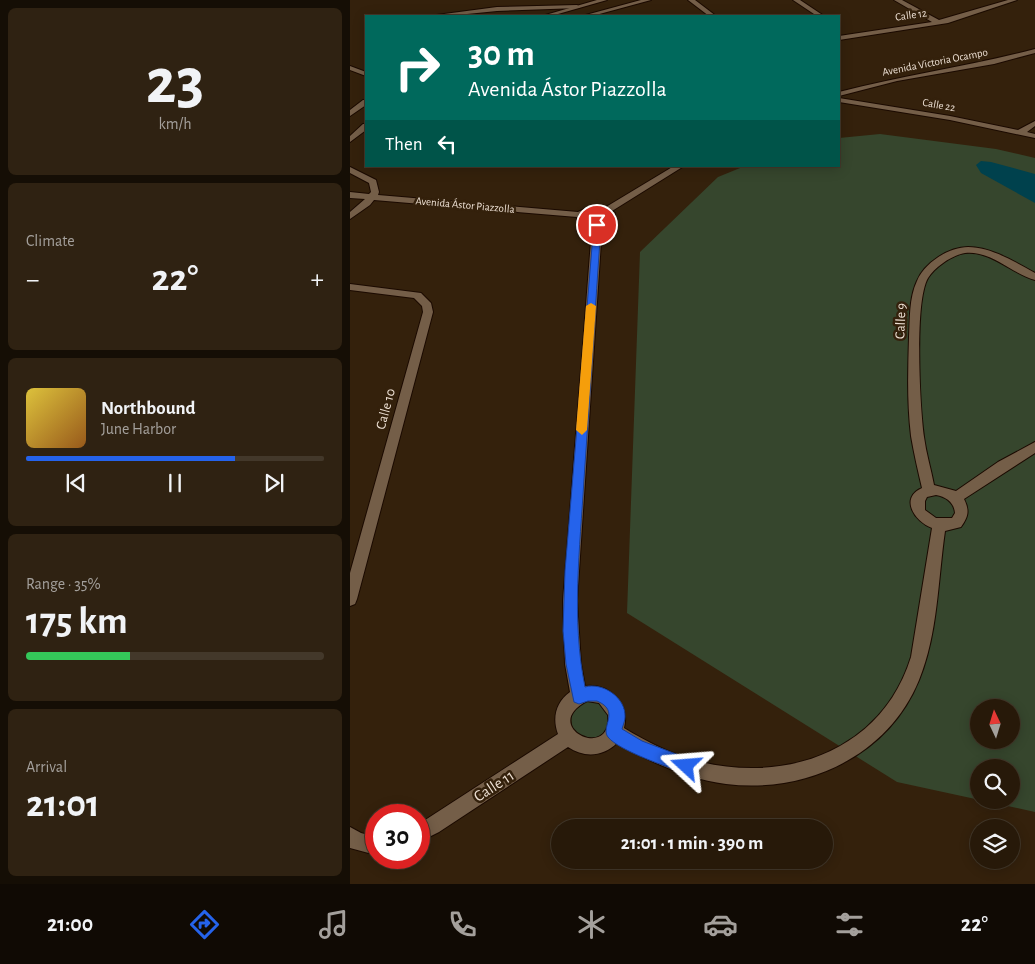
<!DOCTYPE html>
<html lang="en">
<head>
<meta charset="utf-8">
<style>
  :root { --surface:#271909; --page:#2f2212; --text:#f1f3f6; --muted:#a4a09c; --line:#43382a; --accent:#2563eb }
  body { margin:0; font-family:"Alegreya Sans",sans-serif; background:var(--page); color:var(--text); height:100vh; display:flex; flex-direction:column; font-size:19px; white-space:nowrap }
  * { box-sizing:border-box; margin:0 }
  p { font-size:16px; color:var(--muted) }
  .icon { flex:none; width:28px; height:28px; fill:none; stroke:currentColor; stroke-width:2; stroke-linecap:round; stroke-linejoin:round }
  .map { position:relative; flex:1; overflow:hidden }
  .side { display:flex; flex-direction:column; gap:8px; padding:8px; background:#150e05; width:350px }
  .side>* { flex:none }
  .hud { position:absolute; left:15px; top:15px; width:475px; height:152px; border-radius:0px; box-shadow:0 2px 12px #0003,0 0 0 1px var(--line); background:#00695c; color:#fff; overflow:hidden }
  .needle { width:32px; rotate:356deg }
  .buttons { position:absolute; left:620px; top:699px; display:grid; gap:10px }
  .buttons a { display:grid; place-items:center; width:50px; height:50px; border-radius:50%; background:var(--surface); box-shadow:0 2px 12px #0003,0 0 0 1px var(--line); font-size:25px }
  .speed { position:absolute; left:15px; top:804px; display:flex; gap:10px; font-size:25px; font-weight:700; text-align:center }
  .speed>* { display:grid; place-content:center; width:65px; height:65px; border-radius:50%; background:var(--surface); box-shadow:0 2px 12px #0003,0 0 0 1px var(--line); line-height:1 }
  .speed .limit { border:8px solid #d22; background:#fff; color:#111 }
  .pin { position:absolute; display:grid; place-items:center; width:42px; height:42px; color:#fff; margin:-21px; border:2px solid #fff; border-radius:50%; box-shadow:0 1px 5px #0007 }
  .me { position:absolute; width:55px; margin:-28px; rotate:289deg; stroke-linejoin:round; filter:drop-shadow(0 0 4px #0008) }
  .turn { display:flex; align-items:center; gap:18px; height:105px; padding:0 20px; font-size:22px }
  .turn .icon { width:65px; height:65px; stroke-width:2.5 }
  .turn b { display:block; font-size:35px; line-height:42px }
  .then { display:flex; align-items:center; height:48px; padding:0 20px; background:#0003; gap:10px; font-size:19px }
  .big { font-size:38px; font-weight:600; line-height:1.1 }
  .side .card { flex:1; display:flex; flex-direction:column; justify-content:center; gap:8px; min-width:0; padding:0 18px; border-radius:8px; background:var(--page) }
  .side .dial { align-items:center; gap:0 }
  .dial b { font-size:65px; line-height:1 }
  .song { display:flex; align-items:center; gap:15px }
  .cover { width:60px; height:60px; border-radius:8px; background:linear-gradient(135deg,hsl(50 70% 55%),hsl(30 70% 35%)) }
  .played { height:5px; border-radius:2px; background:linear-gradient(90deg,var(--accent) 70%,var(--line) 70%) }
  .keys { display:flex; justify-content:space-around; direction:ltr }
  .heat { display:flex; justify-content:space-between; align-items:center; font-size:28px; direction:ltr }
  .charge { height:8px; border-radius:4px; background:linear-gradient(90deg,#34c759 35%,var(--line) 0) }
  .trip { position:absolute; left:201px; top:819px; width:282px; height:50px; border-radius:25px; background:var(--surface); box-shadow:0 2px 12px #0003,0 0 0 1px var(--line); font-weight:600; line-height:50px; text-align:center }
  .tab-bar { display:flex; height:80px; justify-content:space-around; align-items:center; background:#100a04; color:var(--muted) }
  .tab-bar .icon { width:35px; height:35px }
  .tab-bar .current { color:var(--accent) }
  .tab-bar b { font-size:22px; color:var(--text) }
  main { display:flex; flex:1; min-height:0 }
  .map>svg:first-child { display:block }
  .green { fill:#36462d; fill-rule:evenodd }
  .water { fill:#00414d }
  .lines { fill:none; stroke-linecap:round; stroke-linejoin:round }
  .minor-casing { stroke:#1b0a00; stroke-width:2 }
  .secondary-casing { stroke:#1b0a00; stroke-width:2 }
  .minor { fill:#745e48; fill-rule:evenodd }
  .secondary { fill:#745e48; fill-rule:evenodd }
  .route { fill:#2563eb; stroke:#184099 }
  .slow { fill:#f59e0b }
  .labels { text-anchor:middle; dominant-baseline:central; stroke-width:5; stroke-linejoin:round; paint-order:stroke }
  .far-street-label { font-size:11px; fill:#efe2d6; stroke:#34210c }
  .street-label { font-size:14px; fill:#efe2d6; stroke:#34210c }
  .near-street-label { font-size:16px; fill:#efe2d6; stroke:#34210c }
</style>
</head>
<body>
<main>
<section class="side">
<div class="card dial"><b>23</b><p>km/h</p></div>
<div class="card"><p>Climate</p>
<div class="heat"><a>−</a><b class="big">22°</b><a>+</a></div>
</div>
<div class="card">
<div class="song"><i class="cover"></i><div><b>Northbound</b><p>June Harbor</p></div></div>
<div class="played"></div>
<div class="keys"><svg class="icon" aria-label="previous" viewBox="0 0 24 24"><path d="M18 5L8 12l10 7zM5 5v14"/></svg><svg class="icon" aria-label="pause" viewBox="0 0 24 24"><path d="M8 5v14M16 5v14"/></svg><svg class="icon" aria-label="next" viewBox="0 0 24 24"><path d="M6 5l10 7-10 7zM19 5v14"/></svg></div>
</div>
<div class="card"><p>Range · 35%</p><b class="big">175 km</b><div class="charge"></div></div>
<div class="card"><p>Arrival</p><b class="big">21:01</b></div>
</section>
<div class="map">
<svg width="685" height="884" viewBox="0 0 685 884">
  <rect width="100%" height="100%" fill="#34210c"/>
  <path class="green" d="M530 134 646 149 685 158V812L547 782 277 613 290 252 368 177 395 166H489V138ZM629 708H661V740H629ZM629 768H661V800H629Z
    M247 700 260 713C259 727 256 734 243 739L225 734C216 712 224 701 247 700Z"/>
  <path class="water" d="M631 161 641 162 685 174V203L631 173 626 165Z"/>
  <g class="lines">
    <g class="minor-casing">
      <path id="minor" d="M291 0H301L242 16H232Z
        M338 0H345L366 16H359Z
        M443 0H450L474 16H467Z
        M544 0H552L589 20 658 0H667L598 23 489 40V36L582 22Z
        M227 5 230 7 229 8 147 11 97 16H79L147 7Z
        M685 49V53L644 64 547 81 489 96V92C554 75 620 66 685 49Z
        M0 66 16 72V76L0 70Z
        M489 98 600 116 668 130 685 121V126L677 132 685 134V138L600 120 489 102Z
        M13 124H16V130L0 142V136Z
        M324 166H334L262 211 265 213 264 220 252 227 227 601 231 664 235 686C259 683 280 704 274 728 297 742 321 754 347 761 436 784 532 751 561 657L582 528C565 522 549 498 572 488 568 471 564 454 561 436 557 403 558 370 559 337 560 319 559 298 567 281 574 263 599 247 618 247 641 247 665 262 685 273V280C662 274 641 250 615 253 602 255 585 267 578 278 564 302 570 407 574 437 576 453 581 469 584 485L606 491 648 462 685 442V453L614 499C620 511 618 517 611 527L595 531C588 579 588 634 569 680 538 756 456 794 376 784 338 779 300 762 267 743 253 757 234 758 218 747L89 832 69 842V824L208 734C202 718 206 702 220 692L215 664 213 601 242 228 228 223 227 217 24 200 20 205 0 219V212L15 199 0 198V192L19 194 21 192 19 183 0 173V167L26 180 29 192 28 195 228 212 244 205 256 207ZM245 211 255 214V219L245 222 236 220V214ZM586 495C596 497 604 502 605 513L602 518H586L575 510V501L577 497ZM237 701 249 703 258 715C263 762 188 727 237 701Z
        M0 284 71 293 81 303 83 312 7 599 5 604 0 606V573L73 312 72 306 64 298 0 290Z
        M0 827 11 833 26 837V855L0 848Z"/>
    </g>
    <g class="secondary-casing">
      <path id="secondary" d="M247 0H257L201 16H192Z
        M13 100H16V105L0 116V110Z"/>
    </g>
    <use href="#minor" class="minor"/>
    <use href="#secondary" class="secondary"/>
  </g>
  <path class="route" d="M244 223 251 225C245 310 240 395 234 479 230 549 221 619 235 687 252 682 276 697 275 717 275 721 273 725 272 729L292 741 342 760 344 766 342 772 336 774C319 767 269 751 258 737 250 727 271 711 247 701H238L229 704 224 702 216 664 213 631 215 571Z"/>
  <path class="slow" d="M241 303 246 306 237 430 232 435 226 430 236 306Z"/>
  <g class="labels">
    <g class="far-street-label">
      <text transform="translate(561 15) rotate(-8)">Calle 12</text>
      <text transform="translate(585 62) rotate(-11)">Avenida Victoria Ocampo</text>
      <text transform="translate(589 105) rotate(10)">Calle 22</text>
      <text transform="translate(115 205) rotate(5)">Avenida Ástor Piazzolla</text>
    </g>
    <g class="street-label">
      <text transform="translate(551 321) rotate(-88)">Calle 9</text>
      <text transform="translate(36 409) rotate(-75)">Calle 10</text>
    </g>
    <g class="near-street-label">
      <text transform="translate(144 786) rotate(-33)">Calle 11</text>
    </g>
  </g>
</svg>
<div class="buttons">
<a><svg class="needle" viewBox="-14 -14 28 28"><path d="M0-13l5 13h-10z" fill="#e53935"/><path d="M0 13l5-13h-10z" fill="#a4a09c"/></svg></a>
<a><svg class="icon" aria-label="search" viewBox="0 0 24 24"><circle cx="10" cy="10" r="6"/><path d="M15 15l6 6"/></svg></a>
<a><svg class="icon" aria-label="layers" viewBox="0 0 24 24"><path d="M12 4l9 5-9 5-9-5zM3 14l9 5 9-5"/></svg></a>
</div>
<div class="speed"><div class="limit">30</div></div>
<div class="pin" style="left:247px;top:225px;background:#d93025"><svg class="icon" aria-label="arrive" viewBox="0 0 24 24"><path d="M6 21V4h12l-3 4 3 4H6"/></svg></div>
<svg class="me" style="left:336px;top:766px" viewBox="-20 -20 40 40"><path d="M0-17L14 15 0 8-14 15z" fill="#2563eb" stroke="#fff" stroke-width="4"/></svg>
<div class="trip">21:01 · 1 min · 390 m</div>
<div class="hud">
<div class="turn"><svg class="icon" aria-label="right" viewBox="0 0 24 24"><path d="M7 20v-9h11M14 6l5 5-5 5"/></svg><div><b>30 m</b>Avenida Ástor Piazzolla</div></div>
<div class="then">Then<svg class="icon" aria-label="left" viewBox="0 0 24 24"><path d="M17 20v-9H6M10 6l-5 5 5 5"/></svg></div>
</div>
</div>
</main>
<nav class="tab-bar">
<b>21:00</b>
<svg class="icon current" aria-label="directions" viewBox="0 0 24 24"><path d="M12 3l9 9-9 9-9-9zM9 14v-3h6M13 9l2 2-2 2"/></svg>
<svg class="icon" aria-label="music" viewBox="0 0 24 24"><path d="M9 18V5l10-2v13"/><circle cx="6" cy="18" r="3"/><circle cx="16" cy="16" r="3"/></svg>
<svg class="icon" aria-label="phone" viewBox="0 0 24 24"><path d="M5 4h4l2 5-3 2q2 4 5 5l2-3 5 2v4C11 20 4 13 5 4z"/></svg>
<svg class="icon" aria-label="climate" viewBox="0 0 24 24"><path d="M12 3v18M4 7l16 10M4 17L20 7"/></svg>
<svg class="icon" aria-label="car" viewBox="0 0 24 24"><path d="M5 17H2v-5l4-1 3-4h7l3 4 3 1v5h-3M9 17h6M6 11h13"/><circle cx="7" cy="17" r="2"/><circle cx="17" cy="17" r="2"/></svg>
<svg class="icon" aria-label="filters" viewBox="0 0 24 24"><path d="M4 7h16M4 17h16"/><circle cx="9" cy="7" r="2"/><circle cx="15" cy="17" r="2"/></svg>
<b>22°</b>
</nav>
</body>
</html>
